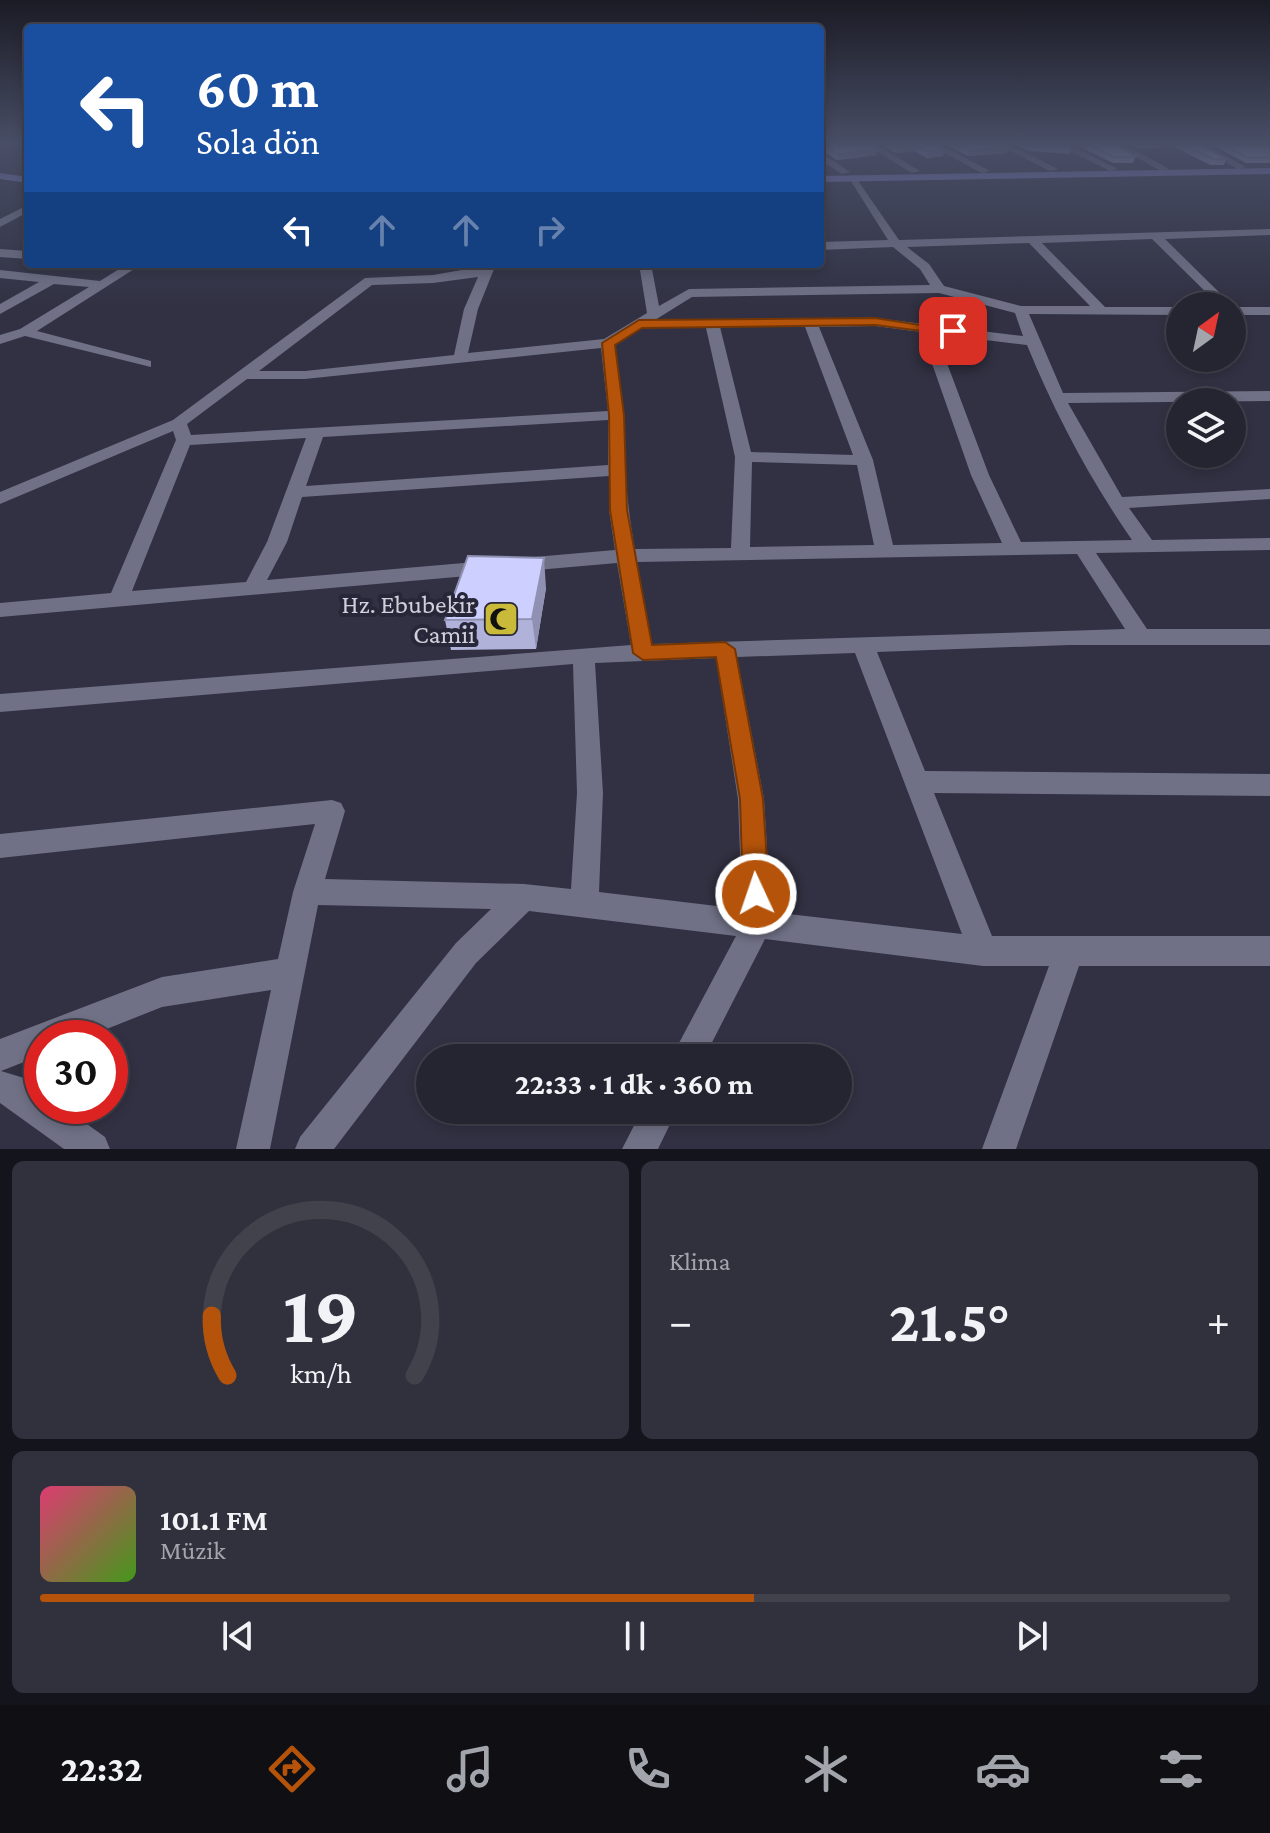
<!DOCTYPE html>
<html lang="tr">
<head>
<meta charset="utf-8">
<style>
  :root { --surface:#252532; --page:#31313e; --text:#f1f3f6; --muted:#a3a5ac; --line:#42424d; --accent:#b45309 }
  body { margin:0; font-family:"Crimson Pro",serif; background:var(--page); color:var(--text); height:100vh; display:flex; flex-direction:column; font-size:30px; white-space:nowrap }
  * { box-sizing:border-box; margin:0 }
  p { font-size:26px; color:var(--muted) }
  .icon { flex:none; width:44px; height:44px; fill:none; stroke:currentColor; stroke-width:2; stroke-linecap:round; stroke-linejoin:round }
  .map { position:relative; height:1149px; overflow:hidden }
  .sheet { display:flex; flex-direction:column; gap:12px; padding:12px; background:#14141c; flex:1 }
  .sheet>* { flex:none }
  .hud { position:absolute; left:24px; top:24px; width:800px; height:244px; border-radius:8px; box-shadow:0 4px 12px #0003,0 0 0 2px var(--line); background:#1a4fa0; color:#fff; overflow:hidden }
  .needle { width:52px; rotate:33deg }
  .fabs { position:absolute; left:1166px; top:292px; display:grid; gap:16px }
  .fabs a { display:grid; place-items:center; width:80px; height:80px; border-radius:50%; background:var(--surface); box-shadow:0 4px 12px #0003,0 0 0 2px var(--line); font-size:40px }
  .speed { position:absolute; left:24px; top:1020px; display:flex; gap:16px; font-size:40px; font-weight:700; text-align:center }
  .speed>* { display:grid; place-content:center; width:104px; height:104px; border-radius:50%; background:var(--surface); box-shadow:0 4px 12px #0003,0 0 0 2px var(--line); line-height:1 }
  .speed .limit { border:12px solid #d22; background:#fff; color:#111 }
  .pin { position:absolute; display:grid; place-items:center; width:68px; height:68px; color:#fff; margin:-34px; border-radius:16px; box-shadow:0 4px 12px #0006 }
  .me { position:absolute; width:88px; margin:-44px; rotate:357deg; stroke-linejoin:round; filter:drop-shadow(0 0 6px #0008) }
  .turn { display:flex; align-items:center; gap:28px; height:168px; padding:0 40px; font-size:36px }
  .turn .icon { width:104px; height:104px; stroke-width:2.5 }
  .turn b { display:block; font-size:56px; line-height:68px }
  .lanes { display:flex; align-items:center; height:76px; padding:0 40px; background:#0003; justify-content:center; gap:40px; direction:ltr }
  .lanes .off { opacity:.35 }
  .big { font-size:60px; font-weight:700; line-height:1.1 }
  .sheet .widget { flex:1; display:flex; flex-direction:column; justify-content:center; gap:12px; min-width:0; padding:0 28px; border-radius:12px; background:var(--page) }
  .sheet .dial { align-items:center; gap:0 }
  .dial svg { height:208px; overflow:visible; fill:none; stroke:var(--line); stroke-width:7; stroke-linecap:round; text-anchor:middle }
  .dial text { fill:var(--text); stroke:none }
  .song { display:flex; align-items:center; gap:24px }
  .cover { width:96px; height:96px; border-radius:12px; background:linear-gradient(135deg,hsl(340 70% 55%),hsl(100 70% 35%)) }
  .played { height:8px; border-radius:4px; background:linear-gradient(90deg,var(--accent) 60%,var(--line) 60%) }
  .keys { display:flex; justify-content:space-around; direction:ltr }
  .heat { display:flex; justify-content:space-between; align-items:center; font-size:44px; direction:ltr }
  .sheet .tiles { flex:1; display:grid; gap:12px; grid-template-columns:1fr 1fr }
  .widget:last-child { grid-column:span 2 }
  .trip { position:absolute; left:416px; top:1044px; width:436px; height:80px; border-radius:40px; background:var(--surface); box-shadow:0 4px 12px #0003,0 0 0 2px var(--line); font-weight:700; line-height:80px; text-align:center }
  .menu { display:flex; height:128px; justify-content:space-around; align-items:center; background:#0f0f14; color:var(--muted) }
  .menu .icon { width:56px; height:56px }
  .menu .active { color:var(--accent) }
  .menu b { font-size:36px; color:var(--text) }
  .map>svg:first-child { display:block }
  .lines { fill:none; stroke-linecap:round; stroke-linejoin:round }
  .minor { fill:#707186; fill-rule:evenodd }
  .major { fill:#807ec7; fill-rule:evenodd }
  .wall { fill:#b0b2da }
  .shaded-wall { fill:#9091b2 }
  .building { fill:#cdcffe; stroke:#9091b2; stroke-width:2 }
  .route { fill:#b45309; stroke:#753606; stroke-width:2 }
  .labels { text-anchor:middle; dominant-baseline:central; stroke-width:8; stroke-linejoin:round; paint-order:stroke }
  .poi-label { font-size:26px; fill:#cfd0db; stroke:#272739; text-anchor:end }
</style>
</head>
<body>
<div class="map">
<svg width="1270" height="1149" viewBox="0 0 1270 1149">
  <rect width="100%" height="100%" fill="#313143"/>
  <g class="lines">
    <path class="minor" d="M21 145H28V148L23 147Z
      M866 145H877L920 171 912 173Z
      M929 145H941L990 171 982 173Z
      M998 145H1010L1058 169 1050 171Z
      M1058 145H1070L1118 169 1110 171Z
      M1115 145H1126L1169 169 1161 171Z
      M1195 145H1206L1246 167 1238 169Z
      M820 153 823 154 850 172 842 174 820 160Z
      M854 175 899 240 1270 229V235L1165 239 1234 307H1270V315H1232V306H1220L1152 239 1042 243 1105 307H1180V315L1029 314 1063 393 1270 391V401L1068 403 1122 497 1270 489V499L1129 508 1152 540 1270 538V550L1096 553 1147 629H1270V645H1069L877 652 925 771 1270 774V796L934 793 992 936H1270V966H1079L1016 1149H982L1049 966H983L765 939 704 1058H671L736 936 529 911 476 963 334 1149H295L300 1137 456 943 491 909 318 905 270 1149H236L271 990 162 1007 84 1038H42V1055L1 1071 24 1078 42 1091V1106H62L105 1137 110 1149H64L0 1103V1039L162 977 278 959 293 892 315 824 0 858V834L332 800 341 803 345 811 325 879 524 884 571 889 577 793 573 664 0 712V694L631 645 617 563 0 617V603L111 593 176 440 173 431 0 504V492L173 420 365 278 433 275 496 264 478 309 468 353 604 339 647 313 639 264H651L659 306 689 289 930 285 920 269 893 247 820 250V242L888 240 849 178ZM1029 243 1090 306H1021L944 286 929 264 907 247ZM478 277 464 309 454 355 305 371H259L372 285 433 283ZM939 293 1015 313 1023 336 875 318 655 320 692 297ZM875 326 921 332 971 475 1002 543 893 545 873 460 819 327ZM720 327H805L853 455 751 452ZM642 328H706L735 457 731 548 635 549C622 483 624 413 615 345ZM936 334 1027 345C1055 414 1091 481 1132 540L1021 542 989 475ZM601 348 608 411 191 435 187 424 247 379H305ZM608 420V465L306 486 323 437ZM306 438 267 542 246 582 132 591 190 445ZM752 462 857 465 874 545 750 547ZM609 476V510L615 550 267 580 287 542 302 497ZM1077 554 1125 629 652 644 637 562ZM855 653 962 934 771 912 764 799 737 657ZM716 658 738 799 742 909 599 892 603 793 595 663Z
      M28 205V212L0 227V219Z
      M0 249 28 251V259L0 257Z
      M127 264H142L37 331 151 361V367L25 336 0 344V335L20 329 89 287 54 284 0 314V304L39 282 0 278V270L100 281Z
      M642 1110H677L658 1149H622Z"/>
    <path class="major" d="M1270 168V174L820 182V176Z
      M0 173 28 177V183L0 179Z"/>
  </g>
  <path class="wall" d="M820 145H870L877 155 837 160 821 150 820 151Z
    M882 145H934L944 150 943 156 927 158 914 151 896 153Z
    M947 145H1004L1007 153 968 156Z
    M1016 145H1065L1071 148 1070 154 1029 151Z
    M1076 145H1119L1135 157 1133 163H1113Z
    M1132 145H1201L1226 159 1224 165H1210L1173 146 1139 149Z
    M1212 145H1270V163H1246Z
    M546 588 536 649 451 650 445 620Z"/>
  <path class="shaded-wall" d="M915 145 914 151 896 153 897 147Z
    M1140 145H1173V146L1139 149Z
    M1008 147 1007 153 968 156 969 150Z
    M878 149 877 155 837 160 838 154Z
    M944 150 943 156 927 158 928 152Z
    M544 558 546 588 536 649 532 619Z"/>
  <path class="building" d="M822 145H870L878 149 838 154Z
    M893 145H934L944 150 928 152 915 145 897 147Z
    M959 145H1004L1008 147 969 150Z
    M1029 145H1065L1071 148 1030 145Z
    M1089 145H1119L1135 157H1115Z
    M1184 145H1201L1226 159H1213Z
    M1225 145H1270V157L1248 158Z
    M468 556 544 558 532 619 445 620Z"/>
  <linearGradient id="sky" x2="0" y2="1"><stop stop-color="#1b1b25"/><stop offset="0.47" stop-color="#484e66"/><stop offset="1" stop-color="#484e66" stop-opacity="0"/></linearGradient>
  <rect width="1270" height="306" fill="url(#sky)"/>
  <path class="route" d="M875 318 959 331 953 335 875 325 642 328 615 345 624 415 627 510 652 645 725 642 735 649 763 799 769 894 765 902 756 906 747 902 743 894 740 799 716 657 643 660 633 653 610 510 609 415 602 343 639 320Z"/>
  <defs>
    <g id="mosque-square" transform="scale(1.8)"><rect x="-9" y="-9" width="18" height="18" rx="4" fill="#c9ba3a" stroke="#272739"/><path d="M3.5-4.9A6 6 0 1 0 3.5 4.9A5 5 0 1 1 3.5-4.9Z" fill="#111"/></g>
  </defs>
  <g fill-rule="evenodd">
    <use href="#mosque-square" x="501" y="619"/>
  </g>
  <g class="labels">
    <g class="poi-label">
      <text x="475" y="604">Hz. Ebubekir<tspan x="475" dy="30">Camii</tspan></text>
    </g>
  </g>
</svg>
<div class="fabs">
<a><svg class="needle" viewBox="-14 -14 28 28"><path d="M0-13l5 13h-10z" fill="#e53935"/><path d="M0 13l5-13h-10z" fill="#a3a5ac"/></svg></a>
<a><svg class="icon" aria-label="layers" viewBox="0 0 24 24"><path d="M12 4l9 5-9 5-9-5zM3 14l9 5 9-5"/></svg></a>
</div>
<div class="speed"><div class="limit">30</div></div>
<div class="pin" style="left:953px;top:331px;background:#d93025"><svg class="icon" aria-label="arrive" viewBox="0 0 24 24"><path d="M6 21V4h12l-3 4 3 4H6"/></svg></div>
<svg class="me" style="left:756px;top:894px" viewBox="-20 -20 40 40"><circle r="17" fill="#b45309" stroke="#fff" stroke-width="3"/><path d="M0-11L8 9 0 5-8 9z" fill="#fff"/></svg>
<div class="trip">22:33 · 1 dk · 360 m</div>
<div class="hud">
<div class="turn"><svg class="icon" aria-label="left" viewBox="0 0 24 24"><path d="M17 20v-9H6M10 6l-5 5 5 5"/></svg><div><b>60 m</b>Sola dön</div></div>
<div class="lanes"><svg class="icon" aria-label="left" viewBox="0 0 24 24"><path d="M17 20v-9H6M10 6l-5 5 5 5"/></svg><svg class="icon off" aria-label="ahead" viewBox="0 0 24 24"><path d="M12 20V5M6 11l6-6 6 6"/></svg><svg class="icon off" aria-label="ahead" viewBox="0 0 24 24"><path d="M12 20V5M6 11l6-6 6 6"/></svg><svg class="icon off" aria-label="right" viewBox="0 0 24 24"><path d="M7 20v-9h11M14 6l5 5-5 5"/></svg></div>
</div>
</div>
<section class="sheet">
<div class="tiles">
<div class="widget dial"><svg viewBox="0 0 100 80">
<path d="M14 69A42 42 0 1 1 86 69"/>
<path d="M14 69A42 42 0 0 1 8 46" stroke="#b45309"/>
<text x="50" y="56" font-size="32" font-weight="700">19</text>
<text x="50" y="72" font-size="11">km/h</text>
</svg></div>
<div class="widget"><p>Klima</p>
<div class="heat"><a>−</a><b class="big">21.5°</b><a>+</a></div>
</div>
<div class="widget">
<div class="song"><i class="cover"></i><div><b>101.1 FM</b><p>Müzik</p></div></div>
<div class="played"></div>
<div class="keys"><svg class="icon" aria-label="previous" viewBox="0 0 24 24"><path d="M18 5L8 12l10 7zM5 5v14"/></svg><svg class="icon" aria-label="pause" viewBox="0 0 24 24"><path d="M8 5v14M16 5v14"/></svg><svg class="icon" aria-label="next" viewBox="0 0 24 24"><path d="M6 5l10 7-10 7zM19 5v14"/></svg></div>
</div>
</div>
</section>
<nav class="menu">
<b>22:32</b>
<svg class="icon active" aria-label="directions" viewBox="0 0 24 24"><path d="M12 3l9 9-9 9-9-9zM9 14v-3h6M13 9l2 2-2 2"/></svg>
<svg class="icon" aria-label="music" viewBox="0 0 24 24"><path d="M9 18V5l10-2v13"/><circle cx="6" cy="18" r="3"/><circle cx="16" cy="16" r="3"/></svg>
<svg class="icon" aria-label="phone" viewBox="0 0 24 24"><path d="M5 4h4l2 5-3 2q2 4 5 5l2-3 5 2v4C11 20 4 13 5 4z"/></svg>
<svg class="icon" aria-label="climate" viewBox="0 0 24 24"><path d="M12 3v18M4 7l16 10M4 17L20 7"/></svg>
<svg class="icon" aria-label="car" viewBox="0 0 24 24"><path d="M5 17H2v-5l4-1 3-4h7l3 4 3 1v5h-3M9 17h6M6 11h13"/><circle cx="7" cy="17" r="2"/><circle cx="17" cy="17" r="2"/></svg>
<svg class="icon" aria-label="filters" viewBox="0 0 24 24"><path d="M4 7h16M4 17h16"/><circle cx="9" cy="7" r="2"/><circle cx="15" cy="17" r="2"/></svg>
</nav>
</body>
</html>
